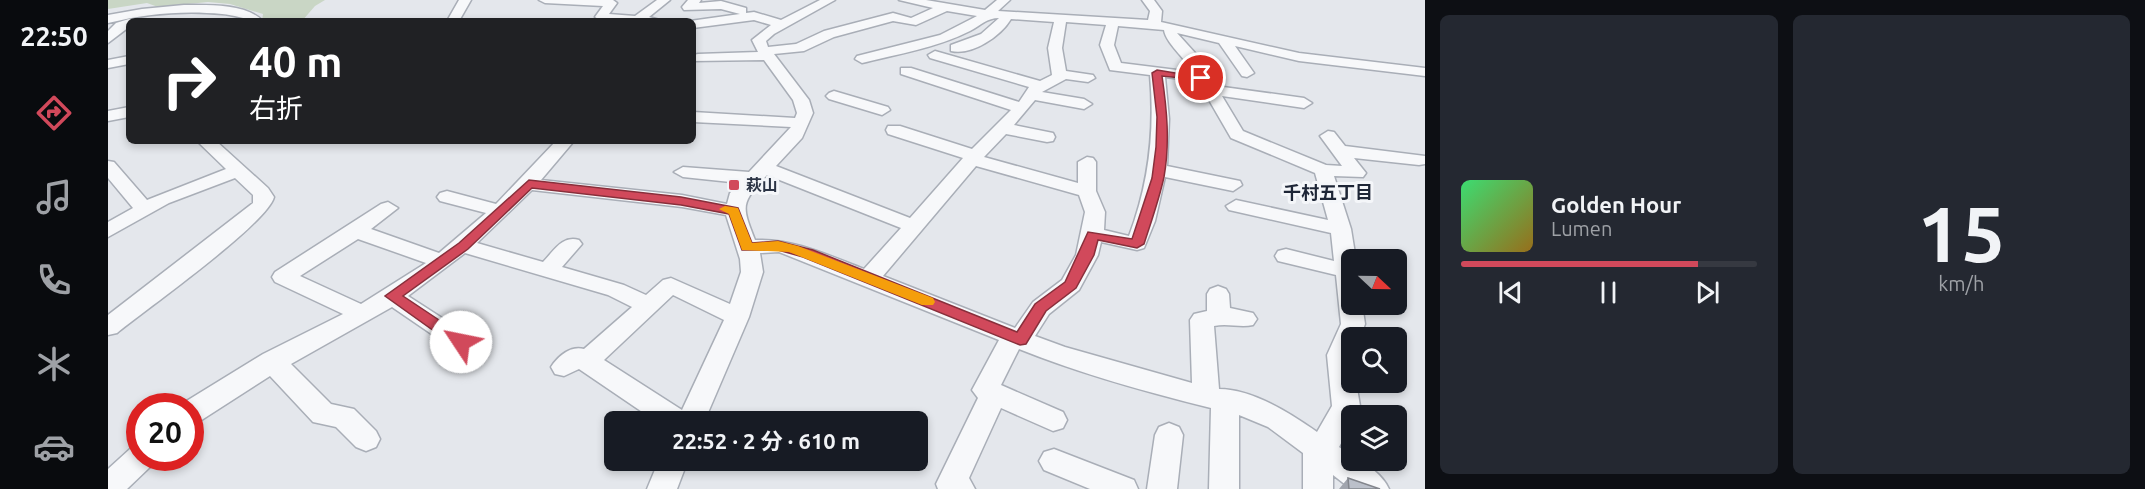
<!DOCTYPE html>
<html lang="ja">
<head>
<meta charset="utf-8">
<style>
  :root { --surface:#171b24; --page:#242831; --text:#f1f3f6; --muted:#9ea1a6; --line:#363941; --accent:#d1495b }
  body { margin:0; font-family:Ubuntu,"Noto Sans JP",sans-serif; background:var(--page); color:var(--text); height:100vh; display:flex; flex-direction:column; font-size:22px; white-space:nowrap }
  * { box-sizing:border-box; margin:0 }
  p { font-size:20px; color:var(--muted) }
  .icon { flex:none; width:33px; height:33px; fill:none; stroke:currentColor; stroke-width:2; stroke-linecap:round; stroke-linejoin:round }
  .map { position:relative; flex:1; overflow:hidden }
  .panel { display:flex; flex-direction:column; gap:15px; padding:15px; background:#0d0f14; width:720px }
  .panel>* { flex:none }
  .hud { position:absolute; left:18px; top:18px; width:570px; height:126px; border-radius:9px; box-shadow:0 3px 9px #0003; background:#202124; color:#fff; overflow:hidden }
  .needle { width:39px; rotate:112deg }
  .tools { position:absolute; left:1233px; top:249px; display:grid; gap:12px }
  .tools a { display:grid; place-items:center; width:66px; height:66px; border-radius:9px; background:var(--surface); box-shadow:0 3px 9px #0003; font-size:30px }
  .speed { position:absolute; left:18px; top:393px; display:flex; gap:12px; font-size:30px; font-weight:700; text-align:center }
  .speed>* { display:grid; place-content:center; width:78px; height:78px; border-radius:50%; background:var(--surface); box-shadow:0 3px 9px #0003; line-height:1 }
  .speed .limit { border:9px solid #d22; background:#fff; color:#111 }
  .pin { position:absolute; display:grid; place-items:center; width:51px; height:51px; color:#fff; margin:-26px; border:3px solid #fff; border-radius:50%; box-shadow:0 2px 6px #0007 }
  .me { position:absolute; width:66px; margin:-33px; rotate:304deg; stroke-linejoin:round; filter:drop-shadow(0 0 4px #0008) }
  .turn { display:flex; align-items:center; gap:21px; height:126px; padding:0 24px; font-size:27px }
  .turn .icon { width:78px; height:78px; stroke-width:2.5 }
  .turn b { display:block; font-size:42px; line-height:51px }
  .panel .tile { flex:1; display:flex; flex-direction:column; justify-content:center; gap:9px; min-width:0; padding:0 21px; border-radius:9px; background:var(--page) }
  .panel .dial { align-items:center; gap:0 }
  .dial b { font-size:78px; line-height:1 }
  .song { display:flex; align-items:center; gap:18px }
  .cover { width:72px; height:72px; border-radius:9px; background:linear-gradient(135deg,hsl(140 70% 55%),hsl(40 70% 35%)) }
  .played { height:6px; border-radius:3px; background:linear-gradient(90deg,var(--accent) 80%,var(--line) 80%) }
  .keys { display:flex; justify-content:space-around; direction:ltr }
  .panel .tiles { flex:1; display:grid; gap:15px; grid-template-columns:repeat(2,1fr) }
  .trip { position:absolute; left:496px; top:411px; width:324px; height:60px; border-radius:9px; background:var(--surface); box-shadow:0 3px 9px #0003; font-weight:700; line-height:60px; text-align:center }
  main { display:flex; flex:1; min-height:0 }
  .menu { display:flex; flex-direction:column; width:108px; justify-content:space-around; align-items:center; background:#090b0e; color:var(--muted) }
  .menu .icon { width:42px; height:42px }
  .menu .on { color:var(--accent) }
  .menu b { font-size:27px; color:var(--text) }
  .map>svg:first-child { display:block }
  .green { fill:#c9d6c5 }
  .lines { fill:none; stroke-linecap:round; stroke-linejoin:round }
  .minor-casing { stroke:#a9aeb7; stroke-width:3 }
  .minor { fill:#f7f8fa; fill-rule:evenodd }
  .wall { fill:#a1a5ae }
  .building { fill:#bbc0ca; stroke:#83868d; stroke-width:1.5 }
  .route { fill:#d1495b; stroke:#882f3b; stroke-width:1.5 }
  .slow { fill:#f59e0b }
  .poi-dot { fill:#d1495b; stroke:#f4f6f9; stroke-width:2 }
  .labels { text-anchor:middle; dominant-baseline:central; stroke-width:6; stroke-linejoin:round; paint-order:stroke }
  .poi-label { font-size:16px; font-weight:bold; fill:#2b3445; stroke:#f4f6f9; text-anchor:start }
  .neighbourhood-label { font-size:18px; font-weight:bold; fill:#1d2536; stroke:#f4f6f9 }
</style>
</head>
<body>
<main>
<nav class="menu">
<b>22:50</b>
<svg class="icon on" aria-label="directions" viewBox="0 0 24 24"><path d="M12 3l9 9-9 9-9-9zM9 14v-3h6M13 9l2 2-2 2"/></svg>
<svg class="icon" aria-label="music" viewBox="0 0 24 24"><path d="M9 18V5l10-2v13"/><circle cx="6" cy="18" r="3"/><circle cx="16" cy="16" r="3"/></svg>
<svg class="icon" aria-label="phone" viewBox="0 0 24 24"><path d="M5 4h4l2 5-3 2q2 4 5 5l2-3 5 2v4C11 20 4 13 5 4z"/></svg>
<svg class="icon" aria-label="climate" viewBox="0 0 24 24"><path d="M12 3v18M4 7l16 10M4 17L20 7"/></svg>
<svg class="icon" aria-label="car" viewBox="0 0 24 24"><path d="M5 17H2v-5l4-1 3-4h7l3 4 3 1v5h-3M9 17h6M6 11h13"/><circle cx="7" cy="17" r="2"/><circle cx="17" cy="17" r="2"/></svg>
</nav>
<div class="map">
<svg width="1317" height="489" viewBox="0 0 1317 489">
  <rect width="100%" height="100%" fill="#e4e7ec"/>
  <path class="green" d="M0 0H217L207 6 194 21H154L155 14 122 4 100 2 50 7 39 3 0 9Z"/>
  <g class="lines">
    <g class="minor-casing">
      <path id="minor" d="M351 0H363L351 21H339Z
        M431 0H505L509 3 501 14 527 16 549 0H562L541 17 555 21H493L487 17 495 6 437 3Z
        M580 0H593L591 3 613 1 638 8V13L646 12 673 20 712 0H727L666 34 658 41 660 47 688 44 716 31 785 13 803 18 825 8 791 0H818L877 10 889 0H902L890 11 1040 20 1042 11 1034 0H1046L1054 11 1053 22 1191 53 1317 68V76L1191 61 1127 46 1146 73 1139 77 1134 76 1111 43 1069 33 1088 54 1108 86 1196 98 1204 103 1196 108 1114 96 1135 131 1218 165 1234 166 1212 136 1220 131 1226 132 1237 146 1317 156V164L1311 165 1246 158 1258 173 1255 177 1226 176 1243 229 1248 260H1244V304H1254L1257 324 1252 338H1244V382H1248L1252 406 1247 416H1244V423L1231 447 1244 456V460C1257 460 1276 477 1281 489H1243L1225 475V489H1195V453L1160 427 1131 415V489H1101L1103 408C1039 392 973 374 911 349L893 385 955 412 959 420 955 428 945 431 893 408 861 478 867 489H830L828 484 870 398 864 390 891 340 671 252 652 253 655 272 641 317 596 422H549L471 369 456 376 447 374 443 367C450 356 463 345 476 349L524 307 500 295 357 253 300 296 362 336 365 342 362 348 353 351 344 348 284 307 183 364 223 404 246 409 268 431 272 439 268 447 258 451 248 447 228 427 205 422 162 376 92 421 82 424V406L72 405 155 354 235 314 167 282 164 277 167 272 273 204 280 202 290 208 263 229 331 253 378 213 332 201 329 197 332 193 339 191 388 204 448 141H466L433 180 574 195 619 204 622 193 632 183 575 177 566 172 575 167 641 172 683 127 585 122V112L687 118 689 113 685 100 656 60 585 61V55L590 54 650 52 644 40 663 25 646 20 585 28V21H582L632 14 613 9 576 10 574 7ZM839 11 869 16 832 35 749 56 747 59 754 63C790 54 828 48 862 31 873 25 879 18 891 18L873 34 843 45V51C864 56 893 36 903 19L946 22 940 48 944 75 932 81 827 51 820 55 822 58 921 87 911 102 803 68H793V74L903 110 864 149 792 126H780L778 130 780 134 855 158 802 218 668 166 694 138 705 113 701 100 666 54 696 51 726 37 785 21 808 25ZM958 22 998 25 992 45 1002 70 1042 75C1047 132 1041 183 1021 236L996 230 997 212 988 191V162L985 158 979 157 970 162V183L876 157 898 134 939 142 945 141 947 137 945 133 906 125 927 100 976 109 984 104 976 99 934 92 958 79 980 82 987 78 985 75 958 71 954 48ZM1010 26 1056 30C1058 43 1076 57 1085 72L1013 63 1006 45ZM1057 77 1090 81 1123 138 1207 173 1220 220 1128 200 1118 206 1121 210 1223 233 1226 261 1178 249 1170 251 1167 256 1170 261 1228 275 1233 324 1219 355 1224 406 1209 432C1182 413 1144 389 1111 389L1106 326C1120 323 1132 328 1145 325L1149 319 1145 313 1122 308 1121 294 1118 289 1110 286 1102 289 1099 294V311L1086 314 1082 320 1084 383 957 347 927 336 941 314 971 290 990 255 993 242 1029 250 1036 248 1047 221 1057 177 1125 191 1134 185 1132 181 1059 166 1061 119ZM868 166 971 195 977 212 968 255 954 280 925 302 907 328 775 276ZM659 175 793 228 756 269C719 255 687 239 647 240 633 205 633 203 659 175ZM424 190 574 207 618 215 632 259 633 272 622 304 563 278 555 280 538 295 516 285 454 267 474 244 471 240C454 235 446 251 435 262L369 243ZM250 239 318 263 253 304 192 276ZM565 295 616 320 574 410 496 360Z
        M76 5C100 5 137 3 155 21 140 21 128 15 114 14 75 10 37 14 0 23V15L34 9Z
        M21 19 26 21H21V27L0 43V31L8 23Z
        M21 56V64L0 68V60Z
        M726 91 780 107 782 110 774 115 721 99 718 96 721 93Z
        M21 107V117L0 121V111Z
        M89 141H108L160 188 166 197C159 224 37 310 9 333L0 335V315L145 203V195L127 178 61 203 0 237V222L25 208 0 178V161L6 162 39 200 118 169Z
        M1061 423 1071 427 1075 435 1069 489H1039L1047 435 1051 427Z
        M32 446V458H46L42 467 19 489H0V469L22 449Z
        M946 449 1026 480 1030 489H982L936 470 931 461 936 452Z
        M551 460H580L569 489H539Z"/>
    </g>
    <use href="#minor" class="minor"/>
  </g>
  <path class="wall" d="M1240 478 1272 489H1231Z"/>
  <path class="building" d="M1240 478 1272 489H1241Z"/>
  <path class="route" d="M1049 70 1098 78 1093 80 1054 76C1059 110 1062 143 1056 177 1051 200 1043 222 1036 244L1029 248 990 240 986 255 968 288 938 311 918 344 912 345 695 257 670 250H634L621 214 573 205 424 188 360 249 295 296 358 338 361 342 358 346H347L277 296 351 243 421 180 573 197 630 208 644 243 670 241 705 250 909 332 927 304 957 282 980 232 1024 239 1044 178 1048 147 1049 117 1044 73Z"/>
  <path class="slow" d="M617 206 630 208 644 243 670 241 690 246 825 298 827 302 825 305H814L681 252 634 250 621 214 611 209Z"/>
  <rect class="poi-dot" x="620" y="179" width="12" height="12" rx="3"/>
  <g class="labels">
    <g class="poi-label">
      <text x="638" y="185">萩山</text>
    </g>
    <g class="neighbourhood-label">
      <text x="1220" y="192">千村五丁目</text>
    </g>
  </g>
</svg>
<div class="tools">
<a><svg class="needle" viewBox="-14 -14 28 28"><path d="M0-13l5 13h-10z" fill="#e53935"/><path d="M0 13l5-13h-10z" fill="#9ea1a6"/></svg></a>
<a><svg class="icon" aria-label="search" viewBox="0 0 24 24"><circle cx="10" cy="10" r="6"/><path d="M15 15l6 6"/></svg></a>
<a><svg class="icon" aria-label="layers" viewBox="0 0 24 24"><path d="M12 4l9 5-9 5-9-5zM3 14l9 5 9-5"/></svg></a>
</div>
<div class="speed"><div class="limit">20</div></div>
<div class="pin" style="left:1093px;top:78px;background:#d93025"><svg class="icon" aria-label="arrive" viewBox="0 0 24 24"><path d="M6 21V4h12l-3 4 3 4H6"/></svg></div>
<svg class="me" style="left:353px;top:342px" viewBox="-20 -20 40 40"><circle r="19" fill="#fff"/><path d="M0-13L10 11 0 6-10 11z" fill="#d1495b"/></svg>
<div class="trip">22:52 · 2 分 · 610 m</div>
<div class="hud">
<div class="turn"><svg class="icon" aria-label="right" viewBox="0 0 24 24"><path d="M7 20v-9h11M14 6l5 5-5 5"/></svg><div><b>40 m</b>右折</div></div>
</div>
</div>
<section class="panel">
<div class="tiles">
<div class="tile">
<div class="song"><i class="cover"></i><div><b>Golden Hour</b><p>Lumen</p></div></div>
<div class="played"></div>
<div class="keys"><svg class="icon" aria-label="previous" viewBox="0 0 24 24"><path d="M18 5L8 12l10 7zM5 5v14"/></svg><svg class="icon" aria-label="pause" viewBox="0 0 24 24"><path d="M8 5v14M16 5v14"/></svg><svg class="icon" aria-label="next" viewBox="0 0 24 24"><path d="M6 5l10 7-10 7zM19 5v14"/></svg></div>
</div>
<div class="tile dial"><b>15</b><p>km/h</p></div>
</div>
</section>
</main>
</body>
</html>
